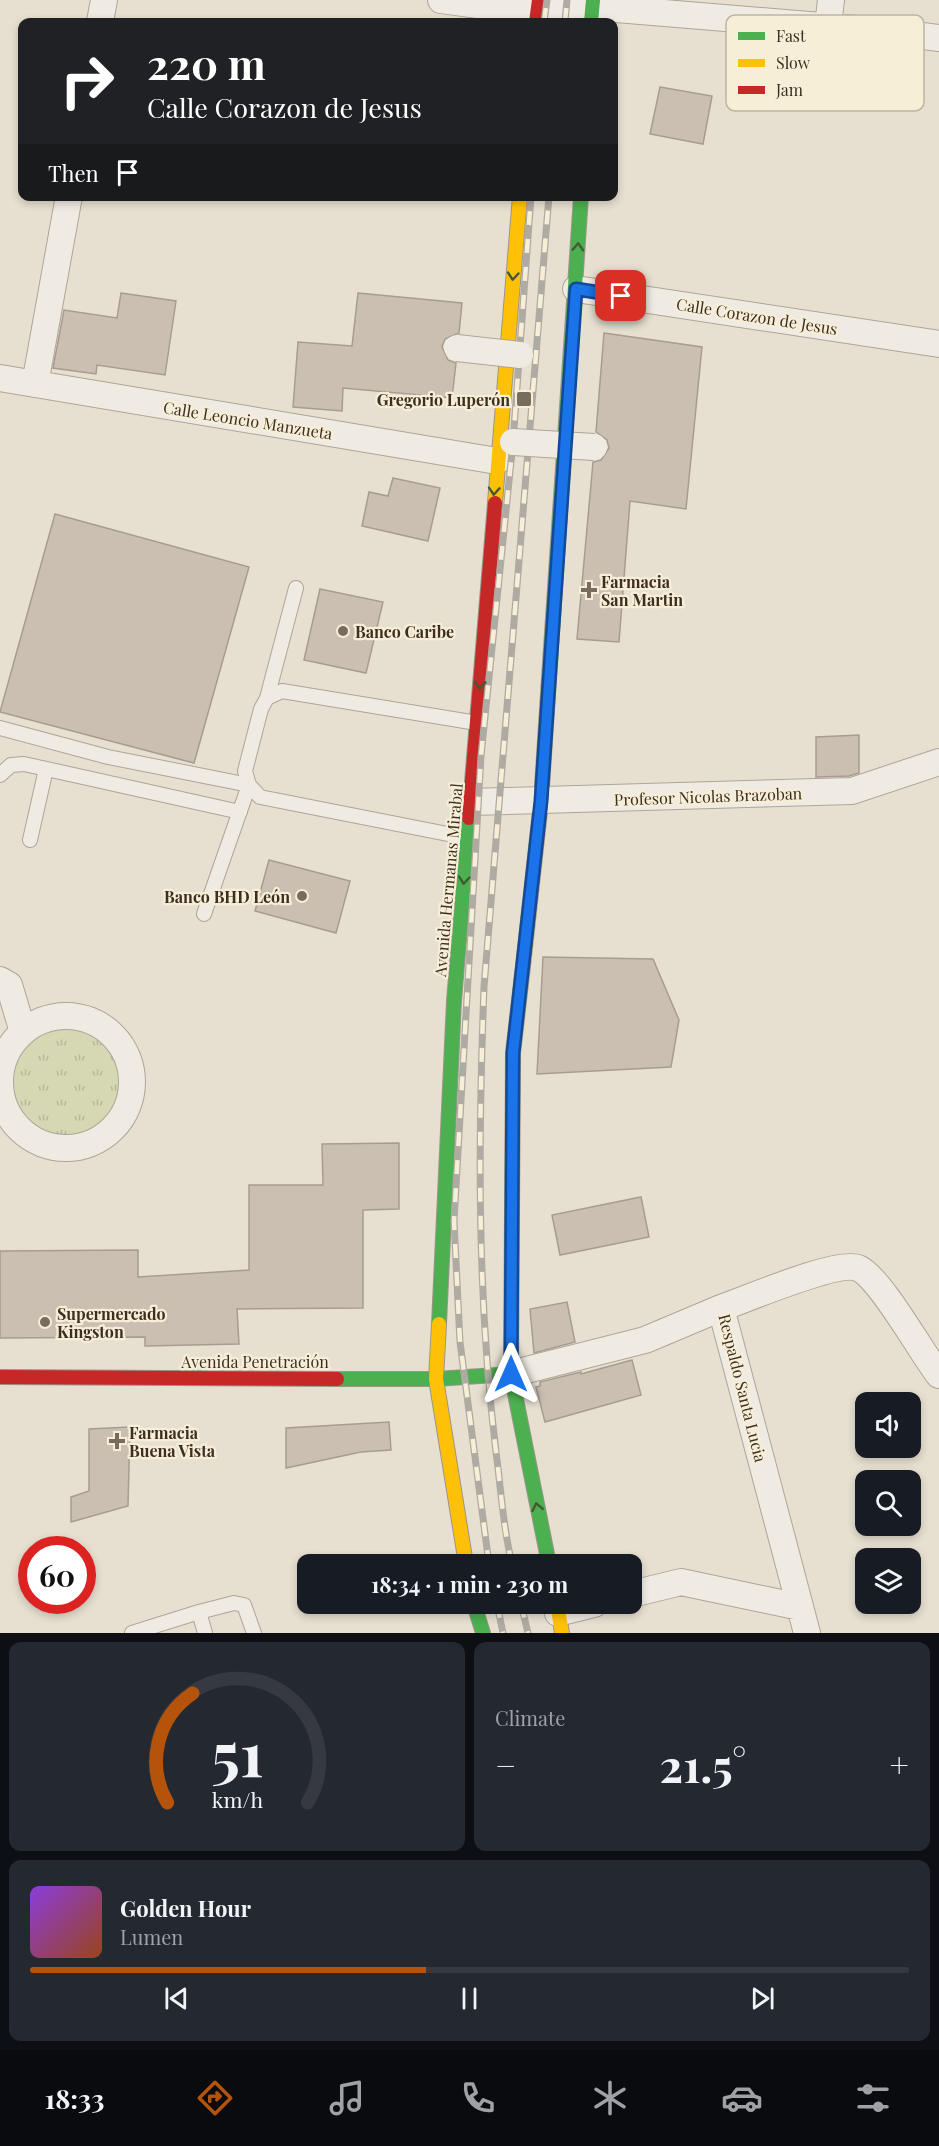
<!DOCTYPE html>
<html lang="en">
<head>
<meta charset="utf-8">
<style>
  :root { --surface:#171b24; --page:#242831; --text:#f1f3f6; --muted:#9ea1a6; --line:#363941; --accent:#b45309 }
  body { margin:0; font-family:"Playfair Display",serif; background:var(--page); color:var(--text); height:100vh; display:flex; flex-direction:column; font-size:22px; white-space:nowrap }
  * { box-sizing:border-box; margin:0 }
  p { font-size:20px; color:var(--muted) }
  .icon { flex:none; width:33px; height:33px; fill:none; stroke:currentColor; stroke-width:2; stroke-linecap:round; stroke-linejoin:round }
  .map { position:relative; height:1633px; overflow:hidden }
  .drawer { display:flex; flex-direction:column; gap:9px; padding:9px; background:#0d0f14; flex:1 }
  .drawer>* { flex:none }
  .hud { position:absolute; left:18px; top:18px; width:600px; height:183px; border-radius:12px; box-shadow:0 3px 9px #0003; background:#202124; color:#fff; overflow:hidden }
  .buttons { position:absolute; left:855px; top:1392px; display:grid; gap:12px }
  .buttons a { display:grid; place-items:center; width:66px; height:66px; border-radius:12px; background:var(--surface); box-shadow:0 3px 9px #0003; font-size:30px }
  .speed { position:absolute; left:18px; top:1536px; display:flex; gap:12px; font-size:30px; font-weight:700; text-align:center }
  .speed>* { display:grid; place-content:center; width:78px; height:78px; border-radius:50%; background:var(--surface); box-shadow:0 3px 9px #0003; line-height:1 }
  .speed .limit { border:9px solid #d22; background:#fff; color:#111 }
  .pin { position:absolute; display:grid; place-items:center; width:51px; height:51px; color:#fff; margin:-26px; border-radius:12px; box-shadow:0 3px 9px #0006 }
  .me { position:absolute; width:66px; margin:-33px; rotate:0deg; stroke-linejoin:round; filter:drop-shadow(0 0 4px #0008) }
  .turn { display:flex; align-items:center; gap:21px; height:126px; padding:0 30px; font-size:27px }
  .turn .icon { width:78px; height:78px; stroke-width:2.5 }
  .turn b { display:block; font-size:42px; line-height:51px }
  .then { display:flex; align-items:center; height:57px; padding:0 30px; background:#0003; gap:12px; font-size:22px }
  .big { font-size:45px; font-weight:700; line-height:1.1 }
  .drawer .tile { flex:1; display:flex; flex-direction:column; justify-content:center; gap:9px; min-width:0; padding:0 21px; border-radius:12px; background:var(--page) }
  .drawer .dial { align-items:center; gap:0 }
  .dial svg { height:156px; overflow:visible; fill:none; stroke:var(--line); stroke-width:7; stroke-linecap:round; text-anchor:middle }
  .dial text { fill:var(--text); stroke:none }
  .song { display:flex; align-items:center; gap:18px }
  .cover { width:72px; height:72px; border-radius:9px; background:linear-gradient(135deg,hsl(270 70% 55%),hsl(20 70% 35%)) }
  .played { height:6px; border-radius:3px; background:linear-gradient(90deg,var(--accent) 45%,var(--line) 45%) }
  .keys { display:flex; justify-content:space-around; direction:ltr }
  .heat { display:flex; justify-content:space-between; align-items:center; font-size:33px; direction:ltr }
  .drawer .tiles { flex:1; display:grid; gap:9px; grid-template-columns:1fr 1fr }
  .tile:last-child { grid-column:span 2 }
  .trip { position:absolute; left:297px; top:1554px; width:345px; height:60px; border-radius:12px; background:var(--surface); box-shadow:0 3px 9px #0003; font-weight:700; line-height:60px; text-align:center }
  .tab-bar { display:flex; height:96px; justify-content:space-around; align-items:center; background:#090b0e; color:var(--muted) }
  .tab-bar .icon { width:42px; height:42px }
  .tab-bar .selected { color:var(--accent) }
  .tab-bar b { font-size:27px; color:var(--text) }
  .map>svg:first-child { display:block }
  .park { fill:url(#park-tufts) }
  .building { fill:#cbbfb2; stroke:#a89c90; stroke-width:1.5 }
  .lines { fill:none; stroke-linecap:round; stroke-linejoin:round }
  .lane-casing { stroke:#ada599; stroke-width:16 }
  .street-casing { stroke:#ada599; stroke-width:28 }
  .fast-casing { stroke:#9c958a; stroke-width:16 }
  .slow-casing { stroke:#9c958a; stroke-width:16 }
  .jam-casing { stroke:#9c958a; stroke-width:16 }
  .lane { stroke:#efebe3; stroke-width:14 }
  .street { stroke:#efebe3; stroke-width:26 }
  .fast { stroke:#4caf50; stroke-width:14 }
  .slow { stroke:#ffc107; stroke-width:14 }
  .jam { stroke:#c62828; stroke-width:14 }
  .rail-casing { stroke:#afaaa2; stroke-width:7 }
  .rail { stroke:#f7eed8; stroke-width:4.5; stroke-dasharray:14; stroke-linecap:butt }
  .street-bridge-casing { stroke:#ada599; stroke-width:28; stroke-linecap:butt }
  .street-bridge { stroke:#efebe3; stroke-width:26 }
  .oneway { stroke:#425b31 }
  .route-casing { stroke:#114b97; stroke-width:15 }
  .route { stroke:#1a73e8; stroke-width:10 }
  .poi-dot { fill:#786c5e; stroke:#f7eed8; stroke-width:2 }
  .labels { text-anchor:middle; dominant-baseline:central; stroke-width:4.5; stroke-linejoin:round; paint-order:stroke }
  .street-label { font-size:16px; fill:#3d2e20; stroke:#f7eed8 }
  .poi-label { font-size:16px; font-weight:bold; fill:#3d2e20; stroke:#f7eed8; text-anchor:start }
  .key { fill:#f7eed8; stroke:#bfb4a1; stroke-width:1.5 }
  .key-label { font-size:16px; fill:#3d2e20 }
</style>
</head>
<body>
<div class="map">
<svg width="939" height="1633" viewBox="0 0 939 1633">
  <defs>
    <pattern id="park-tufts" width="24" height="20" patternUnits="userSpaceOnUse" patternTransform="scale(1.5)"><rect width="24" height="20" fill="#d6d7b3"/><path d="M3 7l-1-3M5 7V3M7 7l1-3M15 17l-1-3M17 17v-4M19 17l1-3" fill="none" stroke="#b9b99a"/></pattern>
  </defs>
  <rect width="100%" height="100%" fill="#e7e0d1"/>
  <path class="park" d="M7 1082a58 58 0 1 1 116 0a58 58 0 1 1-116 0Z"/>
  <path class="building" d="M660 87 712 96 703 144 650 134Z
    M121 293 176 301 165 375 97 365 96 374 53 368 64 310 117 318Z
    M358 293 462 303 459 333 445 339 442 347 448 360 456 363 452 398 343 388 342 411 293 407 298 342 352 346Z
    M604 333 702 347 686 509 630 501 619 642 577 639 593 462 601 460 609 448 607 440 596 432Z
    M393 478 440 488 428 541 362 526 369 492 388 496Z
    M55 514 249 567 194 763 0 712Z
    M320 589 383 602 366 673 304 660Z
    M859 735V773L849 776 816 777V737Z
    M269 860 350 881 336 933 255 911Z
    M543 957 653 959 679 1020 671 1067 537 1074Z
    M399 1143V1209L363 1210V1308L237 1309 239 1344 145 1346V1337L0 1338V1251L138 1250V1277L249 1270V1185H323L322 1144Z
    M641 1197 649 1237 560 1255 552 1215Z
    M567 1302 575 1342 534 1353 530 1309Z
    M632 1360 641 1395 545 1422 536 1387 540 1386V1382L581 1372V1374Z
    M389 1422 391 1450 361 1452 286 1468V1428Z
    M130 1427 128 1506 71 1522V1497L89 1491V1429Z"/>
  <g class="lines">
    <g class="lane-casing">
      <path id="lane" d="M267 698 296 588
        M0 728 108 757 249 785 204 914
        M0 775 11 765 24 764 240 812
        M468 838 260 797 249 785 245 771 261 709 267 698 282 691 477 723
        M30 840 46 769
        M199 1612 234 1603 244 1605 254 1633
        M132 1633 199 1612 205 1633"/>
    </g>
    <g class="street-casing">
      <path id="street" d="M441 0 537 13 592 7 893 32 939 38
        M100 22 104 0
        M828 26 831 0
        M576 289 939 344
        M0 378 497 461
        M35 384 69 196
        M471 802 852 791 939 762
        M0 980 9 985 23 1032
        M0 1082a66 66 0 1 1 132 0a66 66 0 1 1-132 0Z
        M511 1374 645 1340 721 1308
        M632 1594 681 1582 800 1607
        M558 1613 594 1604
        M807 1633 721 1308C747 1299 837 1260 858 1268 880 1277 921 1352 939 1375"/>
    </g>
    <g class="fast-casing">
      <path id="fast" d="M591 22 593 0
        M549 678 581 196
        M523 966 513 1053 511 1374 549 1564
        M439 1324 454 1001 469 818
        M337 1379H436L511 1374
        M474 1604 483 1633"/>
    </g>
    <g class="slow-casing">
      <path id="slow" d="M495 503 520 196
        M439 1324 436 1379 466 1564
        M557 1604 562 1633"/>
    </g>
    <g class="jam-casing">
      <path id="jam" d="M536 22 539 0
        M469 818 495 503
        M523 966 541 802 549 678
        M0 1377 337 1379"/>
    </g>
    <use href="#lane" class="lane"/>
    <use href="#street" class="street"/>
    <use href="#fast" class="fast"/>
    <use href="#slow" class="slow"/>
    <use href="#jam" class="jam"/>
    <g class="rail-casing">
      <path id="rail" d="M544 22 547 0
        M565 22 567 0
        M489 1564 460 1342 454 1221 481 756 513 442 531 196
        M512 1564C503 1528 501 1489 496 1452 477 1297 478 1142 484 987L549 196
        M497 1604 503 1633
        M521 1604 528 1633"/>
    </g>
    <use href="#rail" class="rail"/>
    <g class="street-bridge-casing">
      <path id="street-bridge" d="M457 348 520 355
        M513 442 594 447"/>
    </g>
    <use href="#street-bridge" class="street-bridge"/>
  </g>
  <defs><path id="oneway-chevron" d="M-2-3.5L2.5 0L-2 3.5" fill="none" stroke-width="1.6" stroke-linecap="round" stroke-linejoin="round" transform="scale(1.5)"/></defs>
  <g class="oneway">
    <use href="#oneway-chevron" transform="translate(578 247) rotate(-87)"/>
    <use href="#oneway-chevron" transform="translate(513 276) rotate(95)"/>
    <use href="#oneway-chevron" transform="translate(494 491) rotate(94)"/>
    <use href="#oneway-chevron" transform="translate(480 685) rotate(94)"/>
    <use href="#oneway-chevron" transform="translate(464 880) rotate(95)"/>
    <use href="#oneway-chevron" transform="translate(537 1507) rotate(-101)"/>
  </g>
  <g class="lines">
    <g class="route-casing">
      <path id="route" d="M511 1374 513 1053 541 801 576 289 621 296"/>
    </g>
    <use href="#route" class="route"/>
  </g>
  <g class="poi-dot">
    <rect x="516" y="391" width="16" height="16" rx="3"/>
    <path d="M586 581h6v6h6v6h-6v6h-6v-6h-6v-6h6z"/>
    <circle cx="343" cy="631" r="6"/>
    <circle cx="302" cy="896" r="6"/>
    <circle cx="45" cy="1322" r="6"/>
    <path d="M114 1432h6v6h6v6h-6v6h-6v-6h-6v-6h6z"/>
  </g>
  <g class="labels">
    <g class="street-label">
      <text transform="translate(757 316) rotate(9)">Calle Corazon de Jesus</text>
      <text transform="translate(248 420) rotate(9)">Calle Leoncio Manzueta</text>
      <text transform="translate(708 796) rotate(-2)">Profesor Nicolas Brazoban</text>
      <text transform="translate(448 880) rotate(-85)">Avenida Hermanas Mirabal</text>
      <text x="255" y="1361">Avenida Penetración</text>
      <text transform="translate(743 1388) rotate(76)">Respaldo Santa Lucia</text>
    </g>
    <g class="poi-label">
      <text x="510" y="399" text-anchor="end">Gregorio Luperón</text>
      <text x="601" y="581">Farmacia<tspan x="601" dy="18">San Martin</tspan></text>
      <text x="355" y="631">Banco Caribe</text>
      <text x="290" y="896" text-anchor="end">Banco BHD León</text>
      <text x="57" y="1313">Supermercado<tspan x="57" dy="18">Kingston</tspan></text>
      <text x="129" y="1432">Farmacia<tspan x="129" dy="18">Buena Vista</tspan></text>
    </g>
  </g>
  <rect x="726" y="15" width="198" height="96" rx="9" class="key"/>
  <rect x="738" y="32" width="27" height="8" fill="#4caf50"/>
  <rect x="738" y="59" width="27" height="8" fill="#ffc107"/>
  <rect x="738" y="86" width="27" height="8" fill="#c62828"/>
  <g class="key-label">
    <text x="776" y="42">Fast</text>
    <text x="776" y="69">Slow</text>
    <text x="776" y="96">Jam</text>
  </g>
</svg>
<div class="buttons">
<a><svg class="icon" aria-label="sound" viewBox="0 0 24 24"><path d="M4 9h4l5-4v14l-5-4H4zM17 9q2 3 0 6"/></svg></a>
<a><svg class="icon" aria-label="search" viewBox="0 0 24 24"><circle cx="10" cy="10" r="6"/><path d="M15 15l6 6"/></svg></a>
<a><svg class="icon" aria-label="layers" viewBox="0 0 24 24"><path d="M12 4l9 5-9 5-9-5zM3 14l9 5 9-5"/></svg></a>
</div>
<div class="speed"><div class="limit">60</div></div>
<div class="pin" style="left:621px;top:296px;background:#d93025"><svg class="icon" aria-label="arrive" viewBox="0 0 24 24"><path d="M6 21V4h12l-3 4 3 4H6"/></svg></div>
<svg class="me" style="left:511px;top:1374px" viewBox="-20 -20 40 40"><path d="M0-17L14 15 0 8-14 15z" fill="#1a73e8" stroke="#fff" stroke-width="4"/></svg>
<div class="trip">18:34 · 1 min · 230 m</div>
<div class="hud">
<div class="turn"><svg class="icon" aria-label="right" viewBox="0 0 24 24"><path d="M7 20v-9h11M14 6l5 5-5 5"/></svg><div><b>220 m</b>Calle Corazon de Jesus</div></div>
<div class="then">Then<svg class="icon" aria-label="arrive" viewBox="0 0 24 24"><path d="M6 21V4h12l-3 4 3 4H6"/></svg></div>
</div>
</div>
<section class="drawer">
<div class="tiles">
<div class="tile dial"><svg viewBox="0 0 100 80">
<path d="M14 69A42 42 0 1 1 86 69"/>
<path d="M14 69A42 42 0 0 1 27 13" stroke="#b45309"/>
<text x="50" y="56" font-size="32" font-weight="700">51</text>
<text x="50" y="72" font-size="11">km/h</text>
</svg></div>
<div class="tile"><p>Climate</p>
<div class="heat"><a>−</a><b class="big">21.5°</b><a>+</a></div>
</div>
<div class="tile">
<div class="song"><i class="cover"></i><div><b>Golden Hour</b><p>Lumen</p></div></div>
<div class="played"></div>
<div class="keys"><svg class="icon" aria-label="previous" viewBox="0 0 24 24"><path d="M18 5L8 12l10 7zM5 5v14"/></svg><svg class="icon" aria-label="pause" viewBox="0 0 24 24"><path d="M8 5v14M16 5v14"/></svg><svg class="icon" aria-label="next" viewBox="0 0 24 24"><path d="M6 5l10 7-10 7zM19 5v14"/></svg></div>
</div>
</div>
</section>
<nav class="tab-bar">
<b>18:33</b>
<svg class="icon selected" aria-label="directions" viewBox="0 0 24 24"><path d="M12 3l9 9-9 9-9-9zM9 14v-3h6M13 9l2 2-2 2"/></svg>
<svg class="icon" aria-label="music" viewBox="0 0 24 24"><path d="M9 18V5l10-2v13"/><circle cx="6" cy="18" r="3"/><circle cx="16" cy="16" r="3"/></svg>
<svg class="icon" aria-label="phone" viewBox="0 0 24 24"><path d="M5 4h4l2 5-3 2q2 4 5 5l2-3 5 2v4C11 20 4 13 5 4z"/></svg>
<svg class="icon" aria-label="climate" viewBox="0 0 24 24"><path d="M12 3v18M4 7l16 10M4 17L20 7"/></svg>
<svg class="icon" aria-label="car" viewBox="0 0 24 24"><path d="M5 17H2v-5l4-1 3-4h7l3 4 3 1v5h-3M9 17h6M6 11h13"/><circle cx="7" cy="17" r="2"/><circle cx="17" cy="17" r="2"/></svg>
<svg class="icon" aria-label="filters" viewBox="0 0 24 24"><path d="M4 7h16M4 17h16"/><circle cx="9" cy="7" r="2"/><circle cx="15" cy="17" r="2"/></svg>
</nav>
</body>
</html>
